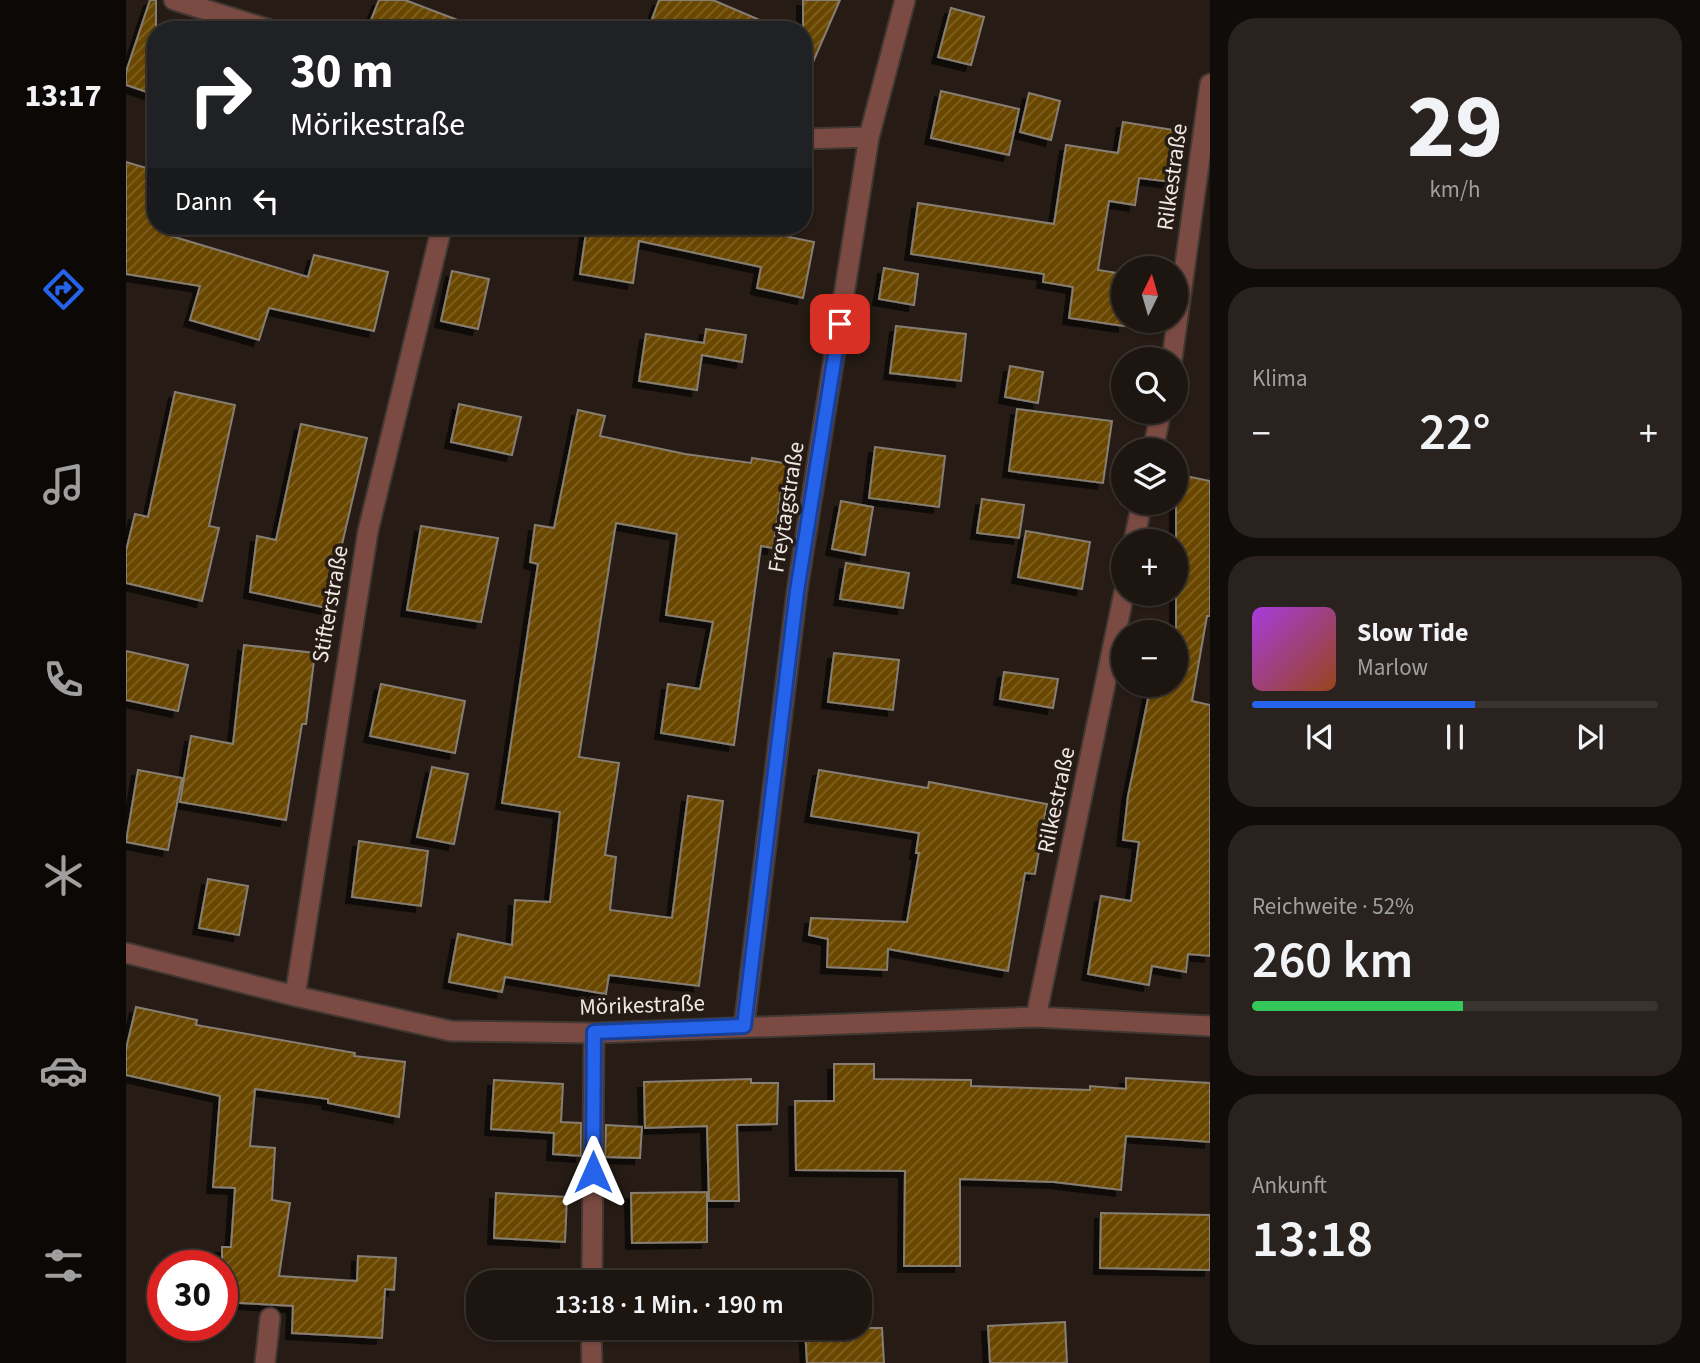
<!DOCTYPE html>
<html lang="de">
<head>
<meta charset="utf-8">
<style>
  :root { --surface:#1c1510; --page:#29221e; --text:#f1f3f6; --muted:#a09f9f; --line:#3a3430; --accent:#2563eb }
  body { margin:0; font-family:"Source Sans 3",sans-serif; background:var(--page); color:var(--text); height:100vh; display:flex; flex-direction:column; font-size:26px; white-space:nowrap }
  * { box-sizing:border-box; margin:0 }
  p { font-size:23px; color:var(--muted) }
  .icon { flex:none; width:38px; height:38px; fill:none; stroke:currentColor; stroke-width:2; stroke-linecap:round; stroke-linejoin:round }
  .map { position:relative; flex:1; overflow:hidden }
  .side { display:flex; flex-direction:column; gap:18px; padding:18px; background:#0f0c09; width:490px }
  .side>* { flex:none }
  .hud { position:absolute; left:21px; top:21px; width:665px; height:214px; border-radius:28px; box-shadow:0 2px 5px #0004,0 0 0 2px var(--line); background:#202124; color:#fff; overflow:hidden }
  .needle { width:46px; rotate:5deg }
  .controls { position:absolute; left:985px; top:256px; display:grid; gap:14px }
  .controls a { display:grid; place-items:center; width:77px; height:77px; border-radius:50%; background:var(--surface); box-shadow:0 2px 5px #0004,0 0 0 2px var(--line); font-size:35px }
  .speed { position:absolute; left:21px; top:1250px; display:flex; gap:14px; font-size:35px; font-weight:700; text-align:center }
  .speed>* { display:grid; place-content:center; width:91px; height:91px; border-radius:50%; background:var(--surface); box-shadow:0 2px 5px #0004,0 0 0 2px var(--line); line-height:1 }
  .speed .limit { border:10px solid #d22; background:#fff; color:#111 }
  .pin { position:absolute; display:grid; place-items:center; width:60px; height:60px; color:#fff; margin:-30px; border-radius:14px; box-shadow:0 4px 10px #0006 }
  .me { position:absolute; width:77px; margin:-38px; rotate:0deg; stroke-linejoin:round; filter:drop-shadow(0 0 5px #0008) }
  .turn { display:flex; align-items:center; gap:24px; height:147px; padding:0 28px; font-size:32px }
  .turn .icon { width:91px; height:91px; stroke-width:2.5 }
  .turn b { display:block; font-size:49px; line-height:60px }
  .then { display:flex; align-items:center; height:66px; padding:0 28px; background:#0003; gap:14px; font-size:26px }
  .big { font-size:52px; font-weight:600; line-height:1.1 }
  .side .card { flex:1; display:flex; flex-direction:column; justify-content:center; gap:10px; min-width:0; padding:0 24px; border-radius:28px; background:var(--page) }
  .side .dial { align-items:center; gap:0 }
  .dial b { font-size:91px; line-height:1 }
  .song { display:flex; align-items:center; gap:21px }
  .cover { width:84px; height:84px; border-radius:10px; background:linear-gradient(135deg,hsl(280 70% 55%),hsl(20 70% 35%)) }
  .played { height:7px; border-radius:4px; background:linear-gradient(90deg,var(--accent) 55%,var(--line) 55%) }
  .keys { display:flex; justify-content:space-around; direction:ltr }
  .heat { display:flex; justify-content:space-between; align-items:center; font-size:38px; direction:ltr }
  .charge { height:10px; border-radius:5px; background:linear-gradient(90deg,#34c759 52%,var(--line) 0) }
  .trip { position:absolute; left:340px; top:1270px; width:406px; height:70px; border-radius:28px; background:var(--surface); box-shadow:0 2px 5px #0004,0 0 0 2px var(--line); font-weight:600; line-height:70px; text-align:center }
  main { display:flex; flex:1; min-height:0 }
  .menu { display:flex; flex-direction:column; width:126px; justify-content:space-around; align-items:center; background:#0b0806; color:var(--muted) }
  .menu .icon { width:49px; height:49px }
  .menu .selected { color:var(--accent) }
  .menu b { font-size:32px; color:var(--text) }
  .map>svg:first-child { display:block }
  .building { fill:url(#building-hatch); stroke:#867e72; stroke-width:2; filter:url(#shadow) }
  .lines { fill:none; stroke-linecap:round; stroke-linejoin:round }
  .service-casing { stroke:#423832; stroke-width:23 }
  .minor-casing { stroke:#423832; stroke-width:23 }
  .service { stroke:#7b4b43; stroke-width:19 }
  .minor { stroke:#7b4b43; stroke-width:19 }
  .route-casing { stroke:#184099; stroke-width:18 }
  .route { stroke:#2563eb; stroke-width:12 }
  .labels { text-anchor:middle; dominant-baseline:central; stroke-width:7; stroke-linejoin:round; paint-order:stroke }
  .street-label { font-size:23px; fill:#eee7e3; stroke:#261c15 }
</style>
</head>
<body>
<main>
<nav class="menu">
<b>13:17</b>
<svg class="icon selected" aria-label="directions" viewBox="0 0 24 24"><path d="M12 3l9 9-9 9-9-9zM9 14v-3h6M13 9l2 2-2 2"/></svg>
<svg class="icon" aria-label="music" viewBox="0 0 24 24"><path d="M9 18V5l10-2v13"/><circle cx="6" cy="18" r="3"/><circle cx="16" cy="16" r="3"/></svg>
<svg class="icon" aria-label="phone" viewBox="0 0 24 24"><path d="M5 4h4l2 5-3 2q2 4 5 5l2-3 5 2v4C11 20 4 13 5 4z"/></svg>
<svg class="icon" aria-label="climate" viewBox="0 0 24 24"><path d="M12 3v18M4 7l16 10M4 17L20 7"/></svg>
<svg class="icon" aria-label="car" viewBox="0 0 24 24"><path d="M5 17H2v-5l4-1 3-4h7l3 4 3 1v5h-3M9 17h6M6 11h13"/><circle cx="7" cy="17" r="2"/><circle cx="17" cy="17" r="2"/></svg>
<svg class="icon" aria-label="filters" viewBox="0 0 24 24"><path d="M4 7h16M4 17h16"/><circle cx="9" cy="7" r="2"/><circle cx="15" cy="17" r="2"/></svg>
</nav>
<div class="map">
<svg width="1084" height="1363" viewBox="0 0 1084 1363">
  <defs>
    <pattern id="building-hatch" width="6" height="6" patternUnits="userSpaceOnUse" patternTransform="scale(1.75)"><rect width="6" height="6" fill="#6a4700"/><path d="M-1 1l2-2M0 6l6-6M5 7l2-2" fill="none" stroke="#806225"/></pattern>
    <filter id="shadow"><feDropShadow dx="-6" dy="6" stdDeviation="0" flood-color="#0009"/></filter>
  </defs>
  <rect width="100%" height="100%" fill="#261c15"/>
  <path class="building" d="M24 0H30V95L0 85V72Z
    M253 0H279L350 27V30H241Z
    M533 0H587L657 30H522Z
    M677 0H714L677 85Z
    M825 8 858 17 845 65 812 57Z
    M815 91 893 109 883 155 805 138Z
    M903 93 934 101 925 140 894 132Z
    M997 122 1054 131 1046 182 1013 178 1009 205 983 201 972 270 998 274V326L943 318 947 287 917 282 918 274 785 254 792 203 928 224 940 145 992 153Z
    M0 162 30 171V226H45L42 235 182 277 188 255 262 272 248 331 143 308 133 340 64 320 74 286 0 274Z
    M461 226H608L688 242 677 298 631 288 635 267 513 241 507 283 454 274Z
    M758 268 792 274 788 305 753 299Z
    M326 271 363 279 352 329 315 321Z
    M770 326 840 334 835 381 764 373Z
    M580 329 620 335 616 362 576 355 571 390 513 381 520 334 578 343Z
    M884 366 917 372 912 403 879 397Z
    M49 392 109 405 83 526 93 528 76 601 0 583V551L9 514 22 517Z
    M333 404 395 417 386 455 325 442Z
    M891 409 986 421 977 483 883 471Z
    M452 410 479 416 474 436 559 454 625 463 626 458 670 465 665 494 655 493 647 548 635 546 608 745 535 733 542 684 574 689 587 622 540 615 551 534 490 523 453 757 493 763 479 855 490 857 484 910 546 918 562 796 597 801 573 986 483 975 480 994 379 977 376 992 323 982 332 934 386 945 389 900 424 902 434 812 376 803 412 564 404 562 409 525 428 528Z
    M175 424 241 438 201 608 124 592 131 536 150 540Z
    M749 447 819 456 813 507 743 498Z
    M1050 474 1084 481V616H1081L1066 701 1084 705V956L1062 954 1060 972 1026 966 1023 985 962 974 975 896 1005 901 1013 842 997 840 1002 796 1025 684H1050Z
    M856 499 898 505 893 538 851 533Z
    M715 501 747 507 739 555 706 549Z
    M295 526 372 538 355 622 281 610Z
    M900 531 964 542 956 589 892 577Z
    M720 563 783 573 777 608 714 599Z
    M118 645 189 653 180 724H176L160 820 54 802 65 736 107 744Z
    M0 651 62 665 52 711 0 700Z
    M708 653 773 660 767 710 702 702Z
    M878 672 932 679 927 708 874 699Z
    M255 684 339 701 329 753 244 736Z
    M306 767 342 774 328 844 291 837Z
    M12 770 56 778 42 850 0 842Z
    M693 770 802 788 803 782 921 804 909 874 899 873 882 971 762 949 761 970 701 967 702 939 683 935 685 918 781 922 793 853H790L793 833 685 816Z
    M233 841 302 851 295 906 226 897Z
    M82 879 122 886 113 935 73 928Z
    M10 1007 71 1020 70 1025 229 1053 228 1056 279 1062 273 1117 202 1103V1099L129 1089 124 1146 149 1148 146 1200 164 1203 153 1276 231 1281 232 1256 270 1258 268 1290 259 1289 256 1338 166 1333 167 1306 96 1302V1247H105L109 1188 87 1187 94 1096 0 1075V1049Z
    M708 1064H748V1079L845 1080V1086L964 1090V1086L1000 1089V1078L1084 1083V1142L1000 1136 995 1190 928 1182 834 1179V1266H778L779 1171 670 1170 669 1101H708Z
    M625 1079V1083H652L651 1124 611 1125 613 1201H583L581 1126 519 1128 518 1082Z
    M368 1080 437 1084 435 1122 455 1123V1156L427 1154 428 1133 365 1129Z
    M480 1125 516 1127 514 1158 479 1157Z
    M581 1192V1242L506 1243 505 1193Z
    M370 1193 441 1197 439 1242 368 1238Z
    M975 1213 1084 1215V1270L974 1268Z
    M939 1322 941 1363H864L862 1326Z
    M679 1328H756L758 1363H681Z"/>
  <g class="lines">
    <g class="service-casing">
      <path id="service" d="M139 1363 144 1318"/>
    </g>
    <g class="minor-casing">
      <path id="minor" d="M48 0 145 30
        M677 139 743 137
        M1046 359 1084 84
        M1027 450 1035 411
        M1008 541 1016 502
        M0 953 169 996 325 1031 468 1033 910 1017 1084 1026
        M169 996 242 531 316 226
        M910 1017 998 593
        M618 1026 671 591 743 137 779 0
        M466 1283 468 1033
        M465 1328 466 1363"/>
    </g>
    <use href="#service" class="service"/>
    <use href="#minor" class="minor"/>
  </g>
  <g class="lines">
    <g class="route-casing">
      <path id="route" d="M467 1172 468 1032 618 1026 671 591 714 324"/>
    </g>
    <use href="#route" class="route"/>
  </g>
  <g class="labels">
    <g class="street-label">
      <text transform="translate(1046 177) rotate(-82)">Rilkestraße</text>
      <text transform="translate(660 507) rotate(-81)">Freytagstraße</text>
      <text transform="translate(204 604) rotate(-80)">Stifterstraße</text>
      <text transform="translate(930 800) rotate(-78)">Rilkestraße</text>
      <text transform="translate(516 1005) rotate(-2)">Mörikestraße</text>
    </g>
  </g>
</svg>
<div class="controls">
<a><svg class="needle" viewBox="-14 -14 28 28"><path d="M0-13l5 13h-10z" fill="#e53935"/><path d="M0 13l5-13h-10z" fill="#a09f9f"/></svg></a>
<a><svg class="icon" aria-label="search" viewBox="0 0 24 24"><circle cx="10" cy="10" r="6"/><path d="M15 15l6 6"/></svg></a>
<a><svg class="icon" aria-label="layers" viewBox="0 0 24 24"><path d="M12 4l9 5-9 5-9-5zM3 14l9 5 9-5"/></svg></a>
<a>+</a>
<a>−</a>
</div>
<div class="speed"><div class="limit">30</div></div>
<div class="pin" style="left:714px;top:324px;background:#d93025"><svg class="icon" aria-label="arrive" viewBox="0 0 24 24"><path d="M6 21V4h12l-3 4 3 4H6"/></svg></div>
<svg class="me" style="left:467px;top:1172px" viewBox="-20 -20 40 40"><path d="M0-17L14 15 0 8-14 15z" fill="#2563eb" stroke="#fff" stroke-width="4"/></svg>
<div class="trip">13:18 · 1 Min. · 190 m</div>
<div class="hud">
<div class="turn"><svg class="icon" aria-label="right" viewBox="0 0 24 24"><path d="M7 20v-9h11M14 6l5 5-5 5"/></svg><div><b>30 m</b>Mörikestraße</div></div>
<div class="then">Dann<svg class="icon" aria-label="left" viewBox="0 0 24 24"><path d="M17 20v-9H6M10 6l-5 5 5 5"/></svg></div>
</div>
</div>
<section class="side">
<div class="card dial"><b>29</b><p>km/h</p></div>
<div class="card"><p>Klima</p>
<div class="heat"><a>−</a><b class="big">22°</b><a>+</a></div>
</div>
<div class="card">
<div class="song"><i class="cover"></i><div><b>Slow Tide</b><p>Marlow</p></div></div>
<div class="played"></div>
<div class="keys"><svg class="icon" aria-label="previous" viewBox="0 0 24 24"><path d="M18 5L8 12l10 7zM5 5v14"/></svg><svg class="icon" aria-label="pause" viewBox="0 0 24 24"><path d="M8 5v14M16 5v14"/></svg><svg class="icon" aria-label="next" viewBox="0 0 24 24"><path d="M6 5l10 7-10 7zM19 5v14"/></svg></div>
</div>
<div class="card"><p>Reichweite · 52%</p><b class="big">260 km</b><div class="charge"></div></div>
<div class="card"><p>Ankunft</p><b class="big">13:18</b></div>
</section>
</main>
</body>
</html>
